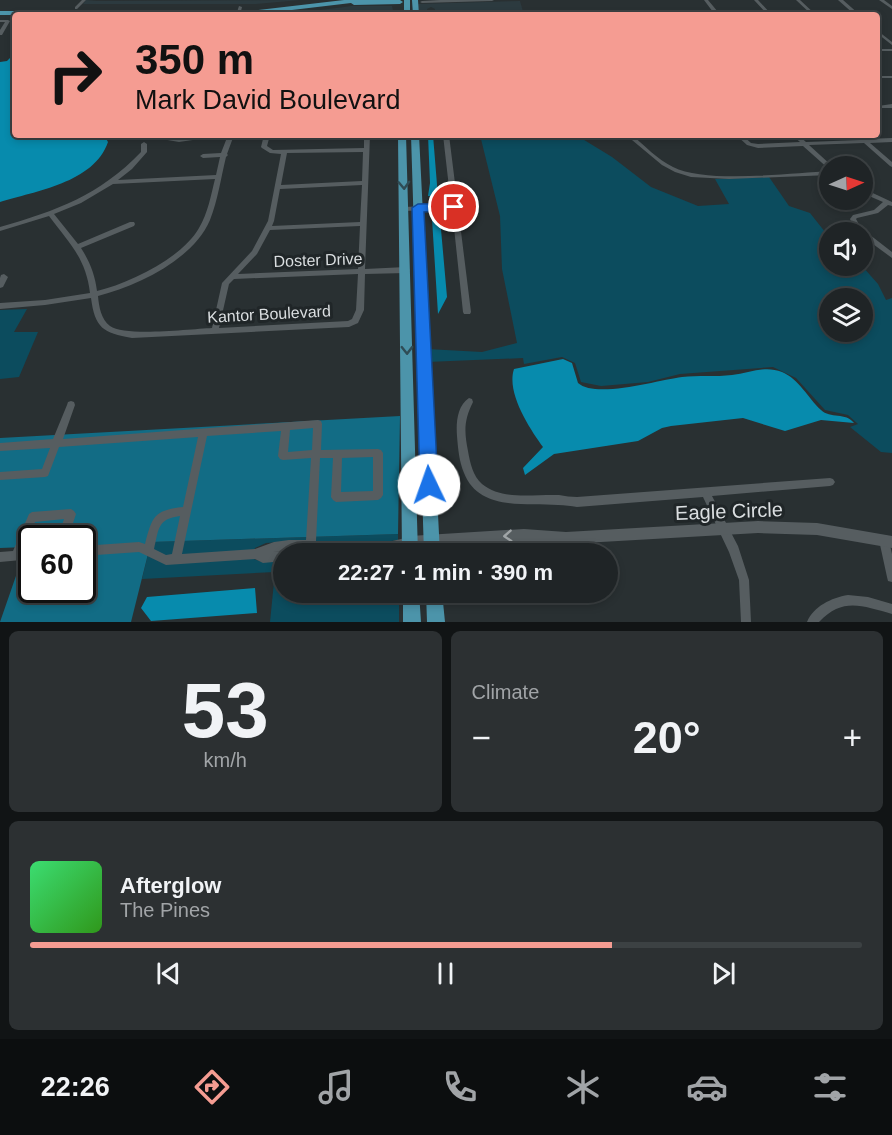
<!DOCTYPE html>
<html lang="en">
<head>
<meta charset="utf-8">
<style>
  :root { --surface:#1f2426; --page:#2c3032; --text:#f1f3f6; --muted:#a1a4a7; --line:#3c4143; --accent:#f59c92 }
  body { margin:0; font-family:Arial,sans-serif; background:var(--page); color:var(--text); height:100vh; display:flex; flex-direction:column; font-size:22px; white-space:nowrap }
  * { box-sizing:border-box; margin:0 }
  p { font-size:20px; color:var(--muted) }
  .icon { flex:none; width:33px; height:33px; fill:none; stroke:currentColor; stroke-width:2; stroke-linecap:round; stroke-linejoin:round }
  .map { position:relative; height:622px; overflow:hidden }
  .sheet { display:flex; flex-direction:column; gap:9px; padding:9px; background:#111415; flex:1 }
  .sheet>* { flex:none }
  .hud { position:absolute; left:12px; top:12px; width:868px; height:126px; border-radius:6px; box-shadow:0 3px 9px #0003,0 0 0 2px var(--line); background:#f59c92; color:#111; overflow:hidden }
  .needle { width:39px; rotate:87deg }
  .controls { position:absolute; left:819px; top:156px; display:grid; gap:12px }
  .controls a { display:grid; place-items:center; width:54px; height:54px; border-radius:50%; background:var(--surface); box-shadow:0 3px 9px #0003,0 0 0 2px var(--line); font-size:30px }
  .speed { position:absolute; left:18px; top:525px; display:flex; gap:12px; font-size:30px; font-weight:700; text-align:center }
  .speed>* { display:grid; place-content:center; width:78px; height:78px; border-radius:50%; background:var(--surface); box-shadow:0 3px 9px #0003,0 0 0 2px var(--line); line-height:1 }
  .speed .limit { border:3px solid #111; border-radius:9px; background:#fff; color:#111 }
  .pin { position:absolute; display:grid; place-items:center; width:51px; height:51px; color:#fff; margin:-26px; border:3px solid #fff; border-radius:50%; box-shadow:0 2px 6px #0007 }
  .me { position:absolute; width:66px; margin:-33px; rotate:357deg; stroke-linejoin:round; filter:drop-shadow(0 0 4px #0008) }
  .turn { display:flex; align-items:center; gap:21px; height:126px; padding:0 24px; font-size:27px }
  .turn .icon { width:78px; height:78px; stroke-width:2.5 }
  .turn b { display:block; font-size:42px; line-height:51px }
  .big { font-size:45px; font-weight:700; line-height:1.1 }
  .sheet .widget { flex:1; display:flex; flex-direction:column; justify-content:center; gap:9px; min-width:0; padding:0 21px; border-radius:9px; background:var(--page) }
  .sheet .dial { align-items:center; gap:0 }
  .dial b { font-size:78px; line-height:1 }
  .song { display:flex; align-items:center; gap:18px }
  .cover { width:72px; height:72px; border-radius:9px; background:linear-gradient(135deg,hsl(140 70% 55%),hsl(110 70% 35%)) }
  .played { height:6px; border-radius:3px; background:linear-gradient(90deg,var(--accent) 70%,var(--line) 70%) }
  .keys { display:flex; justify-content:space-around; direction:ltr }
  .heat { display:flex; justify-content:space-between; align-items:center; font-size:33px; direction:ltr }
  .sheet .tiles { flex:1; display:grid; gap:9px; grid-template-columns:1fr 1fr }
  .widget:last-child { grid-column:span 2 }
  .trip { position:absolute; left:273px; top:543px; width:345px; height:60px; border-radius:30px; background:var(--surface); box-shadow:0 3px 9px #0003,0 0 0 2px var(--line); font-weight:700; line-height:60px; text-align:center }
  .tabs { display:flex; height:96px; justify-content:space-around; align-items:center; background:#0c0e0f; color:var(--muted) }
  .tabs .icon { width:42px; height:42px }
  .tabs .selected { color:var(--accent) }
  .tabs b { font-size:27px; color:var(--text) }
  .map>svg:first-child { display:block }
  .built { fill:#2c3a3f }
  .green { fill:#0c4c5e; fill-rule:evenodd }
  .forest { fill:#126c85; fill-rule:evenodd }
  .water { fill:#078bad }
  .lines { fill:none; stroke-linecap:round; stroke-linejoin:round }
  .minor { fill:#565d60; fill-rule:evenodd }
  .tertiary { fill:#565d60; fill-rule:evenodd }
  .primary { fill:#4c94aa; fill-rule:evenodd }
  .oneway { stroke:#2f4c56 }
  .oneway2 { stroke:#9fa4a6 }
  .route { fill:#1a73e8; stroke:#114b97; stroke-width:1.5 }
  .labels { text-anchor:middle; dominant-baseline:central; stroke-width:6; stroke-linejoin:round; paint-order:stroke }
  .street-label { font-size:16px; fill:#dadee0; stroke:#202628 }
  .near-street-label { font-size:20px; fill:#dadee0; stroke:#202628 }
</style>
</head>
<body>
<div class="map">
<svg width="892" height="622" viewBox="0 0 892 622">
  <rect width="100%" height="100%" fill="#293032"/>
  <path class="built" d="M86 0 97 1 300 0 256 4H83Z
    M520 1 524 15H435V9L431 7 427 9V15H418L417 4Z
    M352 6H392L394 15H281Z"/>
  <path class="green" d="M480 135H576L612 157 651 187 698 206 729 204 715 179 769 177 789 206 810 213 829 237 830 266H862L878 284 886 300 892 298V453L881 452 850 427 858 424 848 415 825 410 796 378 773 367 680 374 648 382 601 386 581 382 575 363 562 357 524 364 523 358 427 362V349L482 352 517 343 502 269 500 216ZM830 298H862V332H830Z
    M27 309 14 332H38L19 377 0 379V310Z
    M398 534V540L344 547 307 540 266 543 255 548 251 558 262 562 283 560 284 592 399 593V622H270L275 572 142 579 151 542Z"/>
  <path class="forest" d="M400 416 398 534 151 542 131 622H0L26 547 0 548V438ZM32 538H82V590H32Z"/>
  <path class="water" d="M15 53V135H104L108 142C94 183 35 191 0 202V62L7 61Z
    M428 135H433L438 197 428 196 430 183Z
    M440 218 447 297 438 314 432 219Z
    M563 359 572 363 578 383C596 399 658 380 682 377 698 375 716 377 732 375 749 373 765 365 782 372 799 379 808 398 821 410 830 419 846 412 854 423L821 420 785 431 743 418 671 426 662 428 638 441 554 454 525 475 523 468 543 447C530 429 506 393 514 369Z
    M255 588 257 613 151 621 141 608 147 597Z"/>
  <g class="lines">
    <path class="minor" d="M82 0H86L77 9H75V7Z
      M704 0H708L718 12H723V14L720 15H642L644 14 713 12Z
      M754 0H758L772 15H768Z
      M796 0H800L816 15H812Z
      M838 0H843L860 15H855Z
      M879 0H884L892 6V9Z
      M239 6 242 7 240 15H236Z
      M0 20H8L10 21 2 35H0V30L5 22H0Z
      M878 31 892 42V45L878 34Z
      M878 49H892V51H878Z
      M878 76H892V78H878Z
      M892 104V108H878V106Z
      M156 135 179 138 202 135H216L213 137 179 142 156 138Z
      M228 135H234L227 154 228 155 226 157C221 177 218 200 210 220 193 260 137 286 98 296 99 307 101 319 110 326 125 337 190 329 212 328L222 283 252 251 268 221 281 154 270 153 262 148 261 147 264 135H270L267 146 273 150 364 148V135H370L365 269 406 267 410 270 406 273 365 274 364 310 358 323 349 327 132 338C103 333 95 328 91 298L45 305 0 309V303L45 300 90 293C86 258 69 243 49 216L0 231V227C56 211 100 195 141 152V144L144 142 147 144V152L132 169 118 180 216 175 220 157 203 158 200 156 203 154 221 153ZM363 152 362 181 281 185 287 153ZM215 179C211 195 208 213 199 228 182 258 130 283 97 291 95 275 90 262 81 248L134 226 135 224 134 222H130L78 244 54 214 81 203 113 184ZM362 185 360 222 272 226 274 221 280 189ZM360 226 358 269 238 274 257 254 270 230ZM358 274 356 310 352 319 348 321 219 328 229 284 234 279Z
      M443 135H449L471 312 470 314H464L463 312 452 209 404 211 401 209 404 207 451 205Z
      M626 135H632C645 146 657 159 673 167 706 184 790 173 830 171V175L729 179 691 177 675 172 662 165Z
      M736 135H742L751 143 758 144 800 142 792 135H798L806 142 860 140 855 135H861L866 139 892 138V142L870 143 892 162V167L890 166 864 143 809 145 832 166H830V170L803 146 758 148 747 145Z
      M862 188 892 202V206L888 205 878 213 857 218 856 219 861 228 892 252V258L862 236V232C854 232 853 225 850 219L853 215 874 210 883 202 862 193Z
      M4 274 8 277 3 287 0 288V278L1 275Z
      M469 398 472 399 473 402C464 420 464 431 468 451 470 463 473 476 482 484 503 501 534 494 559 495 565 496 571 497 577 497L830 478 833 479 835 482 833 485 830 486 712 496 738 546 749 580 751 622H741L739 580 729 552 703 497 577 507C571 506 565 505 558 505 525 503 479 511 464 473 459 461 458 448 457 436 456 423 457 406 469 398Z
      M71 401 74 402 75 405 63 439 318 420 321 421 322 424 321 450 378 449 381 450 383 453V495L381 498 378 500 336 502 333 500 331 497 333 458H320L316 541C323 542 331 545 339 546 362 548 387 543 409 537L413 538 414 542 413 546C385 556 344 557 315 551V554H305V550H289L273 552 284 551 288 552V554H284V561L263 563 255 559 166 565 139 552 82 556V546L139 542 145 544C152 518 153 510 183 507L198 437 59 447 48 476 45 477 0 480V472L42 469 50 448 0 451V443L53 439 67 405 68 402ZM313 428 312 450 288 452 290 430ZM281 431 278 456 280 459 283 460 311 458 306 540H289L274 542 255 549 182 554 207 436ZM373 457V491L341 492 342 458ZM180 516 172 554 166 555 154 549C159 529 157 519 180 516Z
      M71 509 74 511 76 514 68 538H58L64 519 35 522 24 550 32 549V559L0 562V552L13 551 29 514 32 512Z
      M884 535 888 536 892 554V582L888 581 887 577 879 540 880 536Z
      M41 590H51L47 603 43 604 39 603 38 599Z
      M848 595 868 597 892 604V614C862 606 843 597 819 622H807C814 606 831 598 848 595Z"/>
    <path class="tertiary" d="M440 0H494L492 1 422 3 420 2 422 1Z
      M758 521 817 523 892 536V548L817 535 758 533 566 544 542 554H495L497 550 501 548 528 547 540 542 524 541 410 548 406 546 404 542 406 538 410 536 524 529 566 532Z"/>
    <path class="primary" d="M344 0H400L403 2 400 4 354 5 351 3 249 15H0V11H249Z
      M404 0H410V15H404Z
      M412 0H418L419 15H413Z
      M398 135H406L418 554H402Z
      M411 135H419L440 554H424Z
      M403 592H419L421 622H403Z
      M426 592H442L445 622H427Z"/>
  </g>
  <defs><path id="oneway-chevron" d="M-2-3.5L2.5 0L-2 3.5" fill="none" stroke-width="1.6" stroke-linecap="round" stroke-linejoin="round" transform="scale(1.5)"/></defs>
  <g class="oneway">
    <use href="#oneway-chevron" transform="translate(404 185) rotate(88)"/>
    <use href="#oneway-chevron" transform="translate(407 350) rotate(89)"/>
  </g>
  <use class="oneway2" href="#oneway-chevron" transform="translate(508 536) rotate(176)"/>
  <path class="route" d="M454 203 460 207 459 209 424 212 438 485 435 491 429 493 423 491 420 485 412 208 418 204Z"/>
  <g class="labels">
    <g class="street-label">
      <text transform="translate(318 260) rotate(-2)">Doster Drive</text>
      <text transform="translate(269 314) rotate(-3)">Kantor Boulevard</text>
    </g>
    <g class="near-street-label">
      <text transform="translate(729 511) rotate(-2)">Eagle Circle</text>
    </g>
  </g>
</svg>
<div class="controls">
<a><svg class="needle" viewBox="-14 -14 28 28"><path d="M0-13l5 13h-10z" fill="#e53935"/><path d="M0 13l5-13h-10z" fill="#a1a4a7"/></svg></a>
<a><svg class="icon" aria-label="sound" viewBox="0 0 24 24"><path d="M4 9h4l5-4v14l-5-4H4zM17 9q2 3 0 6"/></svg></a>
<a><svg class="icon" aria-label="layers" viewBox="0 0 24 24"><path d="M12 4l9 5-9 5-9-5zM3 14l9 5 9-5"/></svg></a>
</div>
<div class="speed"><div class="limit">60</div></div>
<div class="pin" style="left:454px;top:207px;background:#d93025"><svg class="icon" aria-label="arrive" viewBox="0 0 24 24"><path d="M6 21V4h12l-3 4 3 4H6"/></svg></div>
<svg class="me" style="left:429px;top:485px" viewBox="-20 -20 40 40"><circle r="19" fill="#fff"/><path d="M0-13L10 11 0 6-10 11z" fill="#1a73e8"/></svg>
<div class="trip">22:27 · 1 min · 390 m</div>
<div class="hud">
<div class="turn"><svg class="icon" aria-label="right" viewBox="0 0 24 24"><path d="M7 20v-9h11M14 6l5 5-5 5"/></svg><div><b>350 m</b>Mark David Boulevard</div></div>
</div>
</div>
<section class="sheet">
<div class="tiles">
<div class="widget dial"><b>53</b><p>km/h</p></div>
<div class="widget"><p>Climate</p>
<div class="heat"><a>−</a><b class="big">20°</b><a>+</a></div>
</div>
<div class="widget">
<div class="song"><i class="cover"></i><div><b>Afterglow</b><p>The Pines</p></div></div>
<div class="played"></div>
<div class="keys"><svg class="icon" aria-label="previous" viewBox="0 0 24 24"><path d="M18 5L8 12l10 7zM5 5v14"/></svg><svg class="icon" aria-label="pause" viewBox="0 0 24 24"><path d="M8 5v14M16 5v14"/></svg><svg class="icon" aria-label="next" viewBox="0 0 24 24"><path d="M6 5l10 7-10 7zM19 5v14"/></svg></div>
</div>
</div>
</section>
<nav class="tabs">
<b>22:26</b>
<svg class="icon selected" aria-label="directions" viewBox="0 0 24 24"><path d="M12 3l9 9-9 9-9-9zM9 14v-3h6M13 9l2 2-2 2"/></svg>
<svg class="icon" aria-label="music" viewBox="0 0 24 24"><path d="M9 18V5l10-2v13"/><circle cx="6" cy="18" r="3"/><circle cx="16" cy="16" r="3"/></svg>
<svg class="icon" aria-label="phone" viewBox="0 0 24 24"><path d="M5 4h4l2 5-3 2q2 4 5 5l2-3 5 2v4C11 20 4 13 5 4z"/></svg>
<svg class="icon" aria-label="climate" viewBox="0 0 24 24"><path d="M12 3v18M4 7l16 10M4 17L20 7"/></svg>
<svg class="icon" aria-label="car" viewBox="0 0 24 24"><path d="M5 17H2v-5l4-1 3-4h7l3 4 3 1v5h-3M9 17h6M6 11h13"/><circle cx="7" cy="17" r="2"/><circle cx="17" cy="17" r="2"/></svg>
<svg class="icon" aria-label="filters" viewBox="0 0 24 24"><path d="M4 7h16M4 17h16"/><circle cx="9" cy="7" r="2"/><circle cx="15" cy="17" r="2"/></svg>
</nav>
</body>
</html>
